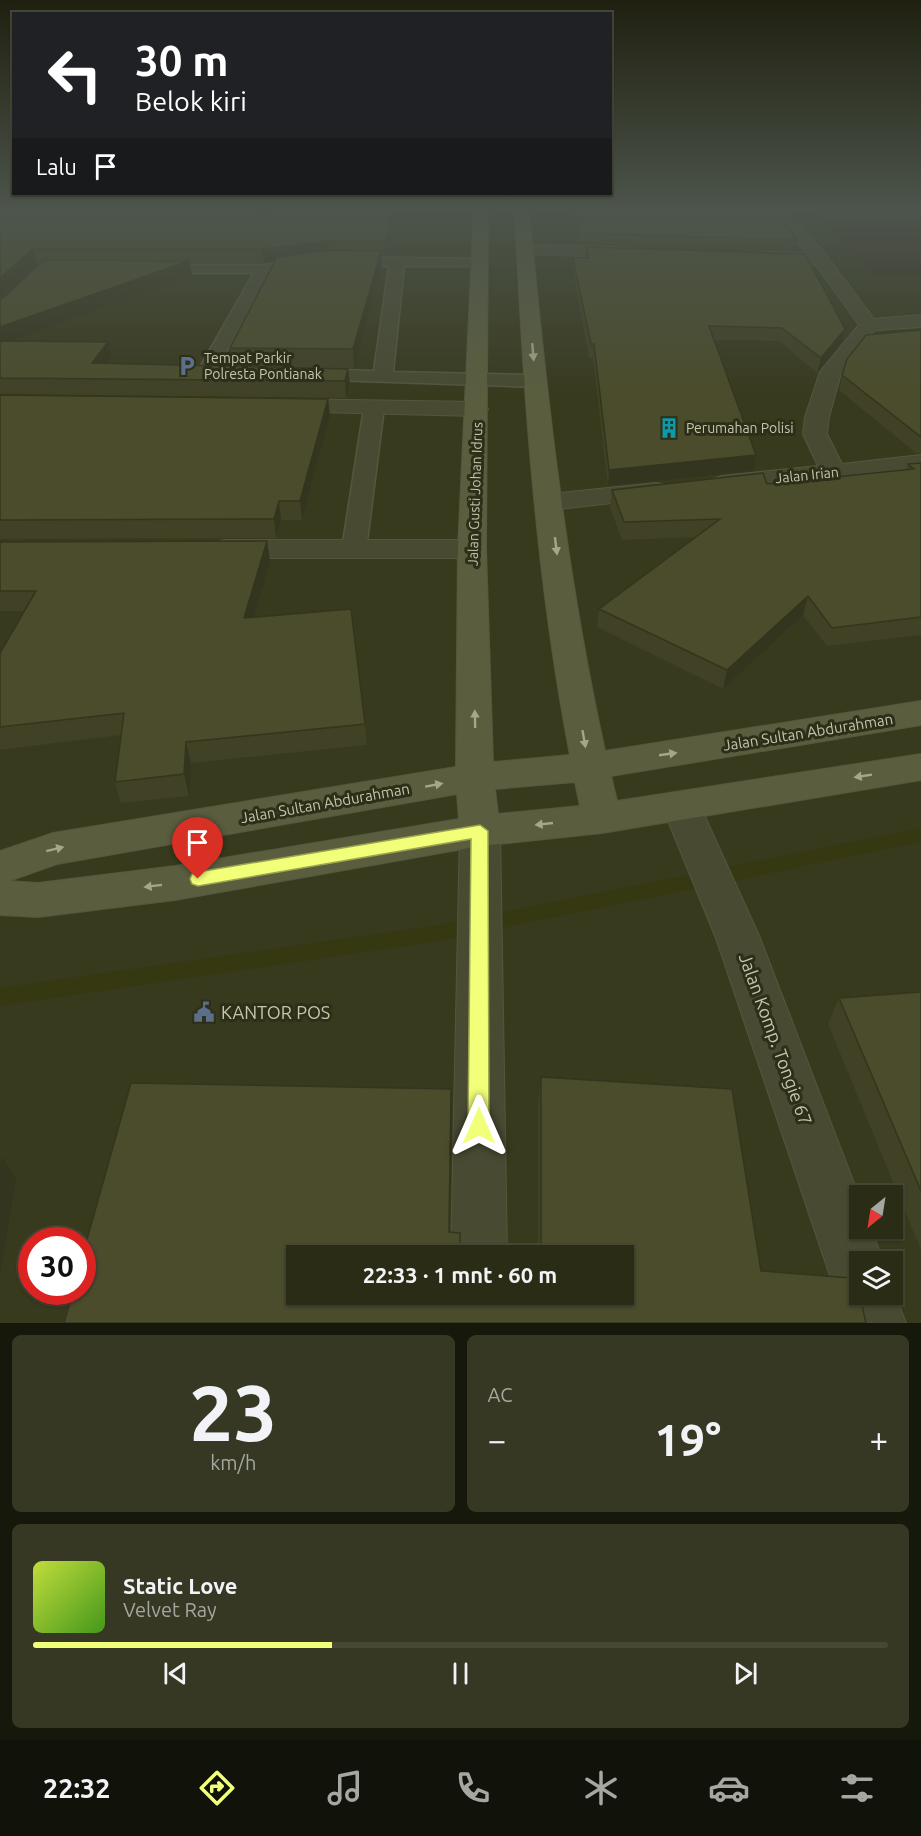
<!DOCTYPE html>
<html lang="id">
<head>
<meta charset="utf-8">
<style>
  :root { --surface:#2a2c16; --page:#363823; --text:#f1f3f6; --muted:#a5a7a1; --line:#464835; --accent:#f1ff79 }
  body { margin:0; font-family:Ubuntu,sans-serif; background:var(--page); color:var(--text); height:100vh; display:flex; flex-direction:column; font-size:22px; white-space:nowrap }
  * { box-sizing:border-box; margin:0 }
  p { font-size:20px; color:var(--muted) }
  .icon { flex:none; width:33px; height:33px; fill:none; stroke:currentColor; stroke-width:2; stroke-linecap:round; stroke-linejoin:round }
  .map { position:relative; height:1323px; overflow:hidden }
  .panel { display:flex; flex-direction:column; gap:12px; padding:12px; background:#17180c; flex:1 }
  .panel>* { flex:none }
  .guide { position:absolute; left:12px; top:12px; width:600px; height:183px; border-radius:0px; box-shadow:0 2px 4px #0004,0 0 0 2px var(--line); background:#202124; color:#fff; overflow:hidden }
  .needle { width:39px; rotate:210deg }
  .fabs { position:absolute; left:849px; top:1185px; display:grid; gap:12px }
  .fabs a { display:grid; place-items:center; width:54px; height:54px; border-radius:0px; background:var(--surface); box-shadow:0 2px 4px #0004,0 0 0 2px var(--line); font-size:30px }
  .speed { position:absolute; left:18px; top:1227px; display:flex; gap:12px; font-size:30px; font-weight:700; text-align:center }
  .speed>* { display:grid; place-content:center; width:78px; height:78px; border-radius:50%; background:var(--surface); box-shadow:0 2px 4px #0004,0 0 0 2px var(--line); line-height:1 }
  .speed .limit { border:9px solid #d22; background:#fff; color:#111 }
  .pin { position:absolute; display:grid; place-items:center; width:51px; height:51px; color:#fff; margin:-62px -26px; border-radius:50% 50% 50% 0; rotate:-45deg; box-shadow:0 0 6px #0007 }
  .pin .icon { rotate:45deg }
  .me { position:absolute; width:66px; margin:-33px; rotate:0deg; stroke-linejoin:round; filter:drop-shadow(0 0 4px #0008) }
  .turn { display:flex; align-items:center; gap:21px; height:126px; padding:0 24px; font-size:27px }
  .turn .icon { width:78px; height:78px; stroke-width:2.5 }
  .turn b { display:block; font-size:42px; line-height:51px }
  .then { display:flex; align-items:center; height:57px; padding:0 24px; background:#0003; gap:12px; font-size:22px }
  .big { font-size:45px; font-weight:600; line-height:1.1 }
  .panel .tile { flex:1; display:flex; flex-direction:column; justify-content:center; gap:9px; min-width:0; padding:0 21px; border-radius:9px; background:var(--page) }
  .panel .dial { align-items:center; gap:0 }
  .dial b { font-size:78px; line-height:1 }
  .song { display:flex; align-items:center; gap:18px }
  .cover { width:72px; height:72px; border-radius:9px; background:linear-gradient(135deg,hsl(70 70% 55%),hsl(100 70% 35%)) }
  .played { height:6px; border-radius:3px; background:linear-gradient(90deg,var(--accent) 35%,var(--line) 35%) }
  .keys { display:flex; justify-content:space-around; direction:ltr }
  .heat { display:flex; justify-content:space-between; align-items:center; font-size:33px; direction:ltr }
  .panel .tiles { flex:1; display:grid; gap:12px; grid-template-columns:1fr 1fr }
  .tile:last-child { grid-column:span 2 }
  .trip { position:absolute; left:286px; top:1245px; width:348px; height:60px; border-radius:0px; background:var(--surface); box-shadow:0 2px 4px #0004,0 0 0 2px var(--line); font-weight:600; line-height:60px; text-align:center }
  .tab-bar { display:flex; height:96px; justify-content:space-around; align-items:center; background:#111209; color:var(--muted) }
  .tab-bar .icon { width:42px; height:42px }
  .tab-bar .selected { color:var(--accent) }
  .tab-bar b { font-size:27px; color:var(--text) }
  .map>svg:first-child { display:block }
  .green { fill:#3b3020 }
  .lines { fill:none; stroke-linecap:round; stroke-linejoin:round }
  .stream { fill:#353811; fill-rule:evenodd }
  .lane-casing { stroke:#54573e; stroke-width:3 }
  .street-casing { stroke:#54573e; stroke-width:2 }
  .secondary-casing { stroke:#54573e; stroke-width:2 }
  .lane { fill:#484a32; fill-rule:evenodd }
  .street { fill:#484a32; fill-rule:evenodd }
  .secondary { fill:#5a5e3f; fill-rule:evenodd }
  .wall { fill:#404125; fill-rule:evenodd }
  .shaded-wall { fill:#34351e }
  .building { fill:#4a4c2b; stroke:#34351e; stroke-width:1.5; fill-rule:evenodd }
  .oneway { fill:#a4a88b }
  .route { fill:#f1ff79; stroke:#9da64f; stroke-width:1.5 }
  .labels { text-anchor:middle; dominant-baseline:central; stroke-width:6; stroke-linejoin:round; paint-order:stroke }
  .far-poi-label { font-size:14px; fill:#c4c7ac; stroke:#2d2f18; text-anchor:start }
  .far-street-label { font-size:14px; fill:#c4c7ac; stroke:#2d2f18 }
  .street-label { font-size:15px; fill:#c4c7ac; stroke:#2d2f18 }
  .near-poi-label { font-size:18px; fill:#c4c7ac; stroke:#2d2f18; text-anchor:start }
  .near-street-label { font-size:18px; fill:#c4c7ac; stroke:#2d2f18 }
</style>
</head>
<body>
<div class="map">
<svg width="921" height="1323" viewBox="0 0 921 1323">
  <rect width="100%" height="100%" fill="#383a1e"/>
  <path class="green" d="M812 210H921V276H874Z"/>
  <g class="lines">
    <path class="stream" d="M921 828V842L439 941 0 1006V988L439 925Z"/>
    <g class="lane-casing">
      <path id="lane" d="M330 257 484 259 486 262 479 266H404L393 372 536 375 545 381 536 387 303 379 301 375 303 371 310 369 374 371 389 266 330 265 269 273 214 374 205 380 198 378 196 374 254 273H152L145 269 152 265H264Z
        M374 402 381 404 384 408 366 549 363 554 354 556 345 554 342 549 364 408 367 404Z"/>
    </g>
    <g class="street-casing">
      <path id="street" d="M771 210H786L826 255 874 319 921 315V327L875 330 841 373 829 417 827 434 842 464 921 455V471L722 492 713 489 709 484 713 479 722 476 818 466 803 434 805 417 820 372 859 325 815 264 757 261 755 257 757 253 763 252 806 253Z
        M524 245 631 247 639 252 631 257 518 254 516 250Z
        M284 399 477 402 485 404 488 409 485 414 477 416 276 411 273 406 276 401Z
        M656 483 665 485 669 491 665 497 550 510 541 508 537 502 541 496 550 494Z
        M224 540H472L482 543 486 549 482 555 472 558H224L214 555 210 549 214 543Z
        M681 792 695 796 700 806 760 938 860 1199V1228H871L883 1262H860V1294H892V1288L906 1323H846L716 938 662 806 667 796Z
        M480 816 494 820 500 831 507 1256H451L460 831 466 820Z
        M450 1294H508L509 1323H449Z"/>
    </g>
    <g class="secondary-casing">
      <path id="secondary" d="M474 210H488L486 549 493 762 570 755C536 579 523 390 515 210H529C546 391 566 574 605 751L921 701V725L611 776 617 801 921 754V780L602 833 480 846 175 900 38 917 0 915V851L53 833 456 767 458 549ZM575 782 580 806 498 814 495 789ZM457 794 459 819 175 866 38 883 9 881 57 864Z"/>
    </g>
    <use href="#lane" class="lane"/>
    <use href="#street" class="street"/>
    <use href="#secondary" class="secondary"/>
  </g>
  <path class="wall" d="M0 210H264L260 215 394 210 395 221 385 255H381L382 268 354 369 305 368 348 369 350 385 346 398 0 394V299L3 298 41 263H37L0 297ZM275 261 230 348 233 366 107 364 111 358 10 341 192 275 190 263H264Z
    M573 210H774L797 240 794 251 581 245Z
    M586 247 845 329 842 342 817 373 779 341 714 340 756 455 753 471 608 486 593 358H589L573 270V258H585Z
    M921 330V453H916L839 390 847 359Z
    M0 395 328 399 330 416 302 520H281L276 538 0 539Z
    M921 463V635L827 646 803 615 723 689 597 627 599 609 695 537 622 540 610 507 612 490 767 484 906 470 908 464Z
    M267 541 270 561 254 617 365 724 367 745 191 763 189 796 121 803 115 782 121 735 0 750V653L25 611H0V542Z
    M921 992V1250L828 1024 839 998Z
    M541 1077 761 1271 861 1301 64 1323 451 1089 450 1232 460 1247 538 1252V1105ZM297 1256H624V1294H510V1301H448V1294Z"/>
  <path class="shaded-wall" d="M253 210H264L254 222Z
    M393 210 395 221 385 255V242Z
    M329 241 330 255 264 263 262 249Z
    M33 249 37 263 0 297V278Z
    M381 251 382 268 354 369 353 349Z
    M189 261 192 275 0 345V327Z
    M845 329 842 342 817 373 821 358Z
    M108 342 111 358 96 380 92 363Z
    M348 369 350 385 346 398 345 381Z
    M328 399 330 416 302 520 300 501Z
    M756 455 753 471 608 486 609 470Z
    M279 501 281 520 276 538 274 519Z
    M267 541 270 561 248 638 244 618Z
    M808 596 803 615 723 689 727 670Z
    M186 742 191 763 189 796 184 774Z
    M451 1089 452 1117 449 1256V1232Z
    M2 1157 16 1180 0 1276V1167Z"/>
  <path class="building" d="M0 210H254L257 215 269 214 272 210H393L385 242 329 241 262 249H33L0 278Z
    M576 210H774L797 240 582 233Z
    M586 247 805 254 845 329 821 358 782 328 709 326 756 455 609 470 594 344H591L573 258H589Z
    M329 250 381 251 353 349 230 348 277 257Z
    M43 260 189 261 0 327V299L3 298Z
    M921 330V437L842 375 847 359 866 335Z
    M0 341 108 342 92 363 348 369 345 381 0 378Z
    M0 395 328 399 300 501H279L274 519 0 520Z
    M921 463V617L832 628 808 596 727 670 599 609 720 519 624 522 612 490 763 473 767 484 914 469 908 464Z
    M267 541 244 618 351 609 365 724 186 742 184 774 115 782 124 713 0 727V653L36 591H0V542Z
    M921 992V1191L839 998Z
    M541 1077 732 1089 761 1271 851 1278 861 1301 866 1323H64L73 1292H82V1257L131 1083 451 1089 449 1232 460 1233V1247L541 1252ZM297 1256H624V1294H512L513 1301H447V1294H297Z"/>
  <defs><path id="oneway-solid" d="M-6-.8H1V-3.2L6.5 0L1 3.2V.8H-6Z" transform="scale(1.5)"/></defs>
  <g class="oneway">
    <use href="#oneway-solid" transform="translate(533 352) rotate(85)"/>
    <use href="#oneway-solid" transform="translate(556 546) rotate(83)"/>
    <use href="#oneway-solid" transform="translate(475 719) rotate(-91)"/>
    <use href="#oneway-solid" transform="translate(584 739) rotate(80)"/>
    <use href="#oneway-solid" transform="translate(668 754) rotate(-8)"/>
    <use href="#oneway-solid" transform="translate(863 776) rotate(171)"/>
    <use href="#oneway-solid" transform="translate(434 785) rotate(-10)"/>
    <use href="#oneway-solid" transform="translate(544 824) rotate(174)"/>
    <use href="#oneway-solid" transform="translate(55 849) rotate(-14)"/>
    <use href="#oneway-solid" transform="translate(153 886) rotate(173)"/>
  </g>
  <linearGradient id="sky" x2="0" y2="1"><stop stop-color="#1f2010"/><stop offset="0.53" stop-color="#4d554c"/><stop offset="1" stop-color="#4d554c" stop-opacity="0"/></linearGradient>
  <rect width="921" height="396" fill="url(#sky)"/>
  <path class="route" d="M480 825 488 831 489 1126 486 1134 479 1137 471 1134 468 1126 471 839 198 886 192 884 190 879 192 874 198 872Z"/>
  <defs>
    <g id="parking-bare" transform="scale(1.62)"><path d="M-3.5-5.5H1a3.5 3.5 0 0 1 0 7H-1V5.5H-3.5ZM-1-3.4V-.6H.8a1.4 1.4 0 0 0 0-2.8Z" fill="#5c6f8a" stroke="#2d2f18" stroke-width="2.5" paint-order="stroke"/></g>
    <g id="building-bare" transform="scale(1.62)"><path d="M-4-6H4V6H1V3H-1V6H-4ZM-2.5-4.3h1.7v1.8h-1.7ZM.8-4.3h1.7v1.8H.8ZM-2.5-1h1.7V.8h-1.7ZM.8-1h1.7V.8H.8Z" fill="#0f9aa8" stroke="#2d2f18" stroke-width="2.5" paint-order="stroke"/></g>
    <g id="civic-bare" transform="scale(1.62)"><path d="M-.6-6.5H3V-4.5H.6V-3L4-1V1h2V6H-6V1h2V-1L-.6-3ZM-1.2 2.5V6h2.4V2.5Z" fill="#5c6f8a" stroke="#2d2f18" stroke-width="2.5" paint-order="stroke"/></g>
  </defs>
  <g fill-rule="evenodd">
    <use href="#parking-bare" x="187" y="366"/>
    <use href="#building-bare" x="669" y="428"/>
    <use href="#civic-bare" x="204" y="1012"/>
  </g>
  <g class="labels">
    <g class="far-poi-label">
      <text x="204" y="358">Tempat Parkir<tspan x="204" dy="16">Polresta Pontianak</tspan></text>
      <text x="686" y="428">Perumahan Polisi</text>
    </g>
    <g class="far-street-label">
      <text transform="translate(807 475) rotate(-6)">Jalan Irian</text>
      <text transform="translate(475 494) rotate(-88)">Jalan Gusti Johan Idrus</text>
    </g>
    <g class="street-label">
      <text transform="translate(808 732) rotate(-9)">Jalan Sultan Abdurahman</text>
      <text transform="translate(325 803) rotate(-10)">Jalan Sultan Abdurahman</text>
    </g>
    <g class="near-poi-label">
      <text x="221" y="1012">KANTOR POS</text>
    </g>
    <g class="near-street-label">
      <text transform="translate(776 1039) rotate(70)">Jalan Komp. Tongie 67</text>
    </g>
  </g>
</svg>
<div class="fabs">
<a><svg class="needle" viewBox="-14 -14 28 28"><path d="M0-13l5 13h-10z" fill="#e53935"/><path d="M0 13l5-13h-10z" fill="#a5a7a1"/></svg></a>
<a><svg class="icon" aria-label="layers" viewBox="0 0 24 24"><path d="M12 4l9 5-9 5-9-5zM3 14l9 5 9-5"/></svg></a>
</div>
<div class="speed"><div class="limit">30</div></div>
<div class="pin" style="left:198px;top:879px;background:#d93025"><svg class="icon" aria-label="arrive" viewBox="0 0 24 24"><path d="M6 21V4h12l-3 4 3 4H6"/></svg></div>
<svg class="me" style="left:479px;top:1126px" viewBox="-20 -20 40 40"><path d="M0-17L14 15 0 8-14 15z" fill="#f1ff79" stroke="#fff" stroke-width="4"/></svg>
<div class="trip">22:33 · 1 mnt · 60 m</div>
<div class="guide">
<div class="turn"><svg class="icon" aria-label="left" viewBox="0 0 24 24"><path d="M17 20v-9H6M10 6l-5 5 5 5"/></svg><div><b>30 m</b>Belok kiri</div></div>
<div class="then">Lalu<svg class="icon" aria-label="arrive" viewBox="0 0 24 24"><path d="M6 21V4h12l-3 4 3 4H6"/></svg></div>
</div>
</div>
<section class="panel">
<div class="tiles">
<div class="tile dial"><b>23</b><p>km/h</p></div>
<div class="tile"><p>AC</p>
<div class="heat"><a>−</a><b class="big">19°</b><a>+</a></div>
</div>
<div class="tile">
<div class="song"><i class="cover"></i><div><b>Static Love</b><p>Velvet Ray</p></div></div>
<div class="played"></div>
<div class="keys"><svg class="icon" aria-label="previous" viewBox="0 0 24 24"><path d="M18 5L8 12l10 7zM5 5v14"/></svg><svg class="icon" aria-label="pause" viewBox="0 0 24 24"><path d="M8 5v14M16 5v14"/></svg><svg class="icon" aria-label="next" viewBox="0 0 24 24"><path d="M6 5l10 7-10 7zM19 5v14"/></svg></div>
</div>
</div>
</section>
<nav class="tab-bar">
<b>22:32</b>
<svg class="icon selected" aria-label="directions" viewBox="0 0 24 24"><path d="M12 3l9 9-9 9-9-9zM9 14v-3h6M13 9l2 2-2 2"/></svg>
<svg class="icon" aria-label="music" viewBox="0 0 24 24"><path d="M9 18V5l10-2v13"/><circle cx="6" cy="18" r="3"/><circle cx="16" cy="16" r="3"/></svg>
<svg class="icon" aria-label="phone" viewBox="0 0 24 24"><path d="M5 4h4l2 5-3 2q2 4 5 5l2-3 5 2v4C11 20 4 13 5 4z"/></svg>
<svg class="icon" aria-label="climate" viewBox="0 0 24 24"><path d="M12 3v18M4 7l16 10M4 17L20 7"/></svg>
<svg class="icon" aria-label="car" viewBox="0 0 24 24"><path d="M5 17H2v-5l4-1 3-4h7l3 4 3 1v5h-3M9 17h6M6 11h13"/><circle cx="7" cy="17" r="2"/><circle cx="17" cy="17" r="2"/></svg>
<svg class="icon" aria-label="filters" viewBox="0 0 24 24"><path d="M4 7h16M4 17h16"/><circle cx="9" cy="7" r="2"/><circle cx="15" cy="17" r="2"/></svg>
</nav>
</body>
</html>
